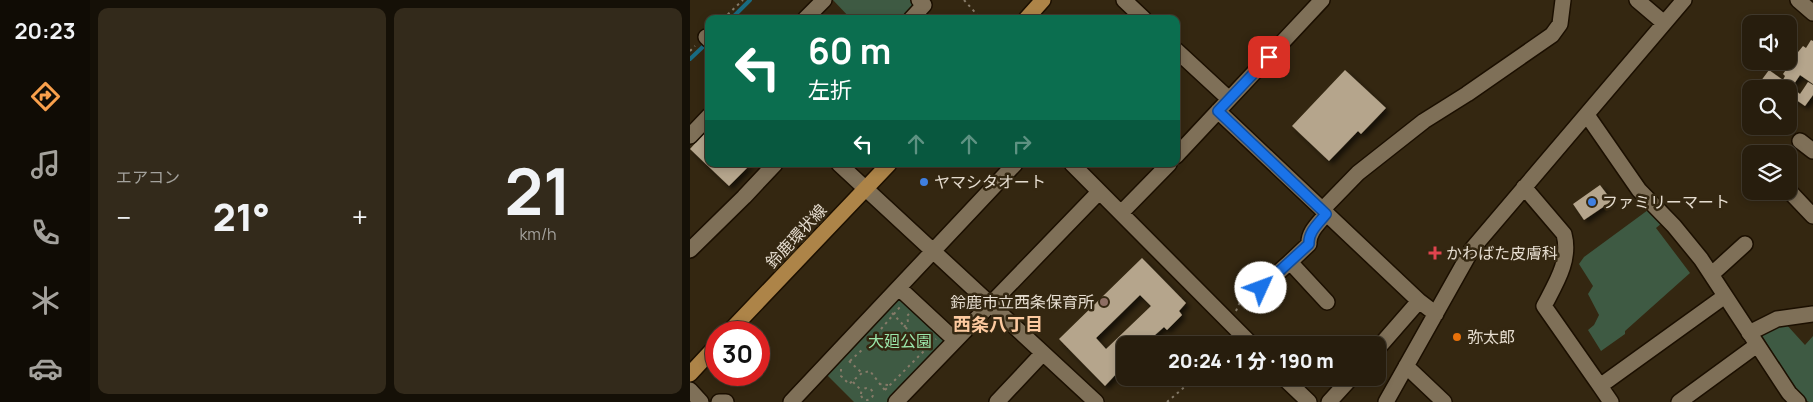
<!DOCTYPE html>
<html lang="ja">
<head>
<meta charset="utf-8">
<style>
  :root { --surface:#271d0d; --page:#332a1b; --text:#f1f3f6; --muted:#a4a29d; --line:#433b2e; --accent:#f9a04c }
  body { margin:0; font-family:Manrope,"Noto Sans JP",sans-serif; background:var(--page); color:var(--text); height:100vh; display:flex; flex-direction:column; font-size:19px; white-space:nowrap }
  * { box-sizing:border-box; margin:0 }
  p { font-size:16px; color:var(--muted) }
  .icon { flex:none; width:28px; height:28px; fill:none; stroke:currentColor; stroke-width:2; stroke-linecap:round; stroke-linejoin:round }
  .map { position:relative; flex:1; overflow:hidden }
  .panel { display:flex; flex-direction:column; gap:8px; padding:8px; background:#151007; width:600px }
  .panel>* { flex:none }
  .top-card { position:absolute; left:15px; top:15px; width:475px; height:152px; border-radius:10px; box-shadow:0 2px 8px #0003,0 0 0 1px var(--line); background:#0b6e4f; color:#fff; overflow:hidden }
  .buttons { position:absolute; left:1052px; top:15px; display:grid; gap:10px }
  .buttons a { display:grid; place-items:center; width:55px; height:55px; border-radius:10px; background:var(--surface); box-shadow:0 2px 8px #0003,0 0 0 1px var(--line); font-size:25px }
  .speed { position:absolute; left:15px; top:321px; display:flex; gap:10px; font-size:25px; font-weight:700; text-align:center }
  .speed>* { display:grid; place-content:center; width:65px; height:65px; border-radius:50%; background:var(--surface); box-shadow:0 2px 8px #0003,0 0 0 1px var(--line); line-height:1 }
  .speed .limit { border:8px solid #d22; background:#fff; color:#111 }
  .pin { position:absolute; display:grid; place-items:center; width:42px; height:42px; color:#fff; margin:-21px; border-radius:10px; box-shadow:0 2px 8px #0006 }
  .me { position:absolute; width:55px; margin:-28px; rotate:47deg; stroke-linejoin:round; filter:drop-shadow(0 0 4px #0008) }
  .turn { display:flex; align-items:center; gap:18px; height:105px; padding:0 20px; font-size:22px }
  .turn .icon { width:65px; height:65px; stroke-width:2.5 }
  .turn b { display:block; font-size:35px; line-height:42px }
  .lanes { display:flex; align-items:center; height:48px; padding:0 20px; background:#0003; justify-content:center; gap:25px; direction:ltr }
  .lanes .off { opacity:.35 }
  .big { font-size:38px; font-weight:800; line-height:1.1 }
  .panel .tile { flex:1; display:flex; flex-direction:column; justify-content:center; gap:8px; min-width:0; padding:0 18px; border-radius:10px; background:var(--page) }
  .panel .dial { align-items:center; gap:0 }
  .dial b { font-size:65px; line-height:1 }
  .heat { display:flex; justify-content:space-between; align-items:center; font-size:28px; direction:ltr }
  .panel .tiles { flex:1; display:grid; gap:8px; grid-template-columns:repeat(2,1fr) }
  .trip { position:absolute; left:426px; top:336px; width:270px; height:50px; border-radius:10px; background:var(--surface); box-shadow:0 2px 8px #0003,0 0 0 1px var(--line); font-weight:800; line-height:50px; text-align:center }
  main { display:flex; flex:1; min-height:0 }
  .menu { display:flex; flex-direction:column; width:90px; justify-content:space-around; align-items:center; background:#100c05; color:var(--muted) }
  .menu .icon { width:35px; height:35px }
  .menu .on { color:var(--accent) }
  .menu b { font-size:22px; color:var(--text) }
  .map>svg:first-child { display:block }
  .green { fill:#3e5a43 }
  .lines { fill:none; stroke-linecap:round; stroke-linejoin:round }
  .stream { stroke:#196b82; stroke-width:4 }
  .building { fill:#b5a58c; fill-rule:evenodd; filter:url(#shadow) }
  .minor-casing { stroke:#1b0f00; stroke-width:18 }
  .major-casing { stroke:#1b0f00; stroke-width:18 }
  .path { stroke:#867b69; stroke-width:2; stroke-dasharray:2.5 4; stroke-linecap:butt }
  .minor { stroke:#7f7058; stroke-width:15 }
  .major { stroke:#ad8448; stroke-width:15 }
  .route-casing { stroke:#114b97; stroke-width:12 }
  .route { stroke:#1a73e8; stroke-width:9 }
  .shop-dot { fill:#3f7fe0; stroke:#342711; stroke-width:2 }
  .health-dot { fill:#e0444e; stroke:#342711; stroke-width:2 }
  .education-dot { fill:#8d6e63; stroke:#342711; stroke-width:2 }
  .food-dot { fill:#e8710a; stroke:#342711; stroke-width:2 }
  .labels { text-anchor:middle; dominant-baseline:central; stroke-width:5; stroke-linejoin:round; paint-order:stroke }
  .poi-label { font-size:16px; fill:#e5dccf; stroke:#342711; text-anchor:start }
  .street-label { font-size:16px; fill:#e5dccf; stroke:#342711 }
  .park-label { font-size:16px; fill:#9be7aa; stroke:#342711 }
  .neighbourhood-label { font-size:18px; font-weight:bold; fill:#fcc99f; stroke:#342711 }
</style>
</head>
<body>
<main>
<nav class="menu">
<b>20:23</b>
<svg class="icon on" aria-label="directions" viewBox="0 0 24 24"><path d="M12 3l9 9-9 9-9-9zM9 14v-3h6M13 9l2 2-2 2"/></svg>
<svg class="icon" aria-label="music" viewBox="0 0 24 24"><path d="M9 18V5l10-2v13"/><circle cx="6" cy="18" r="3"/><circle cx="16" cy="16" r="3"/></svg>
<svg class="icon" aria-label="phone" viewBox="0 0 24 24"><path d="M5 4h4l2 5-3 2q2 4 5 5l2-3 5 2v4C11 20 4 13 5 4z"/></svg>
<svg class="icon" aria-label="climate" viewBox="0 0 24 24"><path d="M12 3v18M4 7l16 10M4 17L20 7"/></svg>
<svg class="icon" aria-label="car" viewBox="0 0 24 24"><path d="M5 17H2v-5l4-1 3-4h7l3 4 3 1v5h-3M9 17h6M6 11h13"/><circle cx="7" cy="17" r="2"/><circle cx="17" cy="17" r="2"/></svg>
</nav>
<section class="panel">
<div class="tiles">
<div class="tile"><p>エアコン</p>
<div class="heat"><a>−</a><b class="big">21°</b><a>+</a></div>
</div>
<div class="tile dial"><b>21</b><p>km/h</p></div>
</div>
</section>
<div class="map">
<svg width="1123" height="402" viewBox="0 0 1123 402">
  <defs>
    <filter id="shadow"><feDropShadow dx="3.5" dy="3.5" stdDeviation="2.5" flood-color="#0009"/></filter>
  </defs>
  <rect width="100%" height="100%" fill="#342711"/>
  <path class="green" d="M143 0H223L225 8 215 19H161Z
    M958 210 972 223 966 228 1000 273 935 331V334L911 351 898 330 904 325 909 315 898 294 903 286 889 264 894 257Z
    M207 296 257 337V343L199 402H164L134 372Z
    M1095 323 1115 345 1123 336V402H1119L1111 397 1071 334Z"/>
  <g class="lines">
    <path class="stream" d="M41 19 60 0
      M0 59 17 43"/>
  </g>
  <path class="building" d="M1121 40 1123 41V84L1110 75 1104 84 1098 80 1096 82 1107 90 1106 91 1110 94 1118 82 1123 85V95L1115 106 1102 97 1099 101V89H1065L1079 70 1093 80 1095 76 1093 74 1098 67 1101 69 1107 59 1104 57 1113 46 1116 48Z
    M655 70 696 108 671 134 668 131 639 161 602 126Z
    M19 128V164H61L39 186 0 149Z
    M910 185 922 201 894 220 883 204Z
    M452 258 496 303 489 311 492 315 477 330 474 327 465 335 467 338 460 345H435V370L429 375 427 373 415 386 369 339ZM450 295 461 306 416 349 406 338Z"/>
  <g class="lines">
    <g class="minor-casing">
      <path id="minor" d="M434 0 454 19
        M947 0 974 23
        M1108 0 1123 13
        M115 19 134 0
        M221 19 234 5 229 0
        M16 37 19 40
        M486 50 539 99
        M528 111 729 301 746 314
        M897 115 949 190 984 226 1011 259 1099 393 1108 402
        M0 136 19 116
        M1110 141 1123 151
        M486 156 632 0
        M149 164 406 402
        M382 164 562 345
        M834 187 874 234C881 260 866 283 854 306L910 386
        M1102 194 1123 216
        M632 210 668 173 734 121 777 94 862 35 870 24 873 0
        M431 213 479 164
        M636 214C629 223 618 232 619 244L600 262 637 302
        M0 250 54 197 85 164
        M1022 274 1055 244
        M209 288 265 340
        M571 288 600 262
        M1059 333 1087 319 1123 314
        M688 348 729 301
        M716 366 754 402
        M594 378 619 402
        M0 390 11 402
        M29 402H36
        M101 402 325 164
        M206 402 409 192
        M307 402 353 353
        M639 402 661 378
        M696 402 782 249 994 0
        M921 402 910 386 1035 296
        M989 402 1067 345"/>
    </g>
    <g class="major-casing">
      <path id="major" d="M336 19 353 0
        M39 332 199 164
        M0 374 26 346"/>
    </g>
    <path class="path" d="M274 0 291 19
      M33 19 53 0
      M185 19 190 17 194 19
      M0 51 5 46
      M546 311 557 286
      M202 313 236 349
      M214 327 218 322 217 316 219 314
      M191 329 210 307
      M225 338 236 334H240
      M231 343 241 344
      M530 345 535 336
      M159 361 172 373
      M160 361 174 348
      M151 369V376L159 384 172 373 180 371 197 393
      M163 382 172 391
      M189 384 199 385
      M171 394a6 6 0 1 1 12 0a6 6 0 1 1-12 0Z
      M195 390 246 339
      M477 402 505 378"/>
    <use href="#minor" class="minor"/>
    <use href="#major" class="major"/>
  </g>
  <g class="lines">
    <g class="route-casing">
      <path id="route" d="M571 288 619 244C618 232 629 223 636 214L528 111 579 57"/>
    </g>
    <use href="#route" class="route"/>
  </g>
  <g class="shop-dot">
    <circle cx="234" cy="182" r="5"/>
    <circle cx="902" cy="202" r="5"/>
  </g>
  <path class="health-dot" d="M742.5 245.5h5v5h5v5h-5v5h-5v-5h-5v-5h5z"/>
  <circle class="education-dot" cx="414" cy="302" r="5"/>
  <circle class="food-dot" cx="767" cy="337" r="5"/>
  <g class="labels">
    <g class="poi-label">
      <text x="244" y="182">ヤマシタオート</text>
      <text x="912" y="202">ファミリーマート</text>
      <text x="756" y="253">かわばた皮膚科</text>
      <text x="404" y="302" text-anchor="end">鈴鹿市立西条保育所</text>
      <text x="777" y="337">弥太郎</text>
    </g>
    <g class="street-label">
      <text transform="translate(106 236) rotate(-47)">鈴鹿環状線</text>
    </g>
    <g class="park-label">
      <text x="210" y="341">大廻公園</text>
    </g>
    <g class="neighbourhood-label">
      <text x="308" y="324">西条八丁目</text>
    </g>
  </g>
</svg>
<div class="buttons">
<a><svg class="icon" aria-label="sound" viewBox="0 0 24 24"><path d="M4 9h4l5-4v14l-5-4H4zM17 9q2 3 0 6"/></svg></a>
<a><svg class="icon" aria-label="search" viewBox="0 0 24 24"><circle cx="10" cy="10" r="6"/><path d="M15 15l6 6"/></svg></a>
<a><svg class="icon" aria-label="layers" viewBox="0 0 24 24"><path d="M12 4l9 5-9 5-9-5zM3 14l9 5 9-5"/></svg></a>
</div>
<div class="speed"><div class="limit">30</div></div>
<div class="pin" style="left:579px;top:57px;background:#d93025"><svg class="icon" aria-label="arrive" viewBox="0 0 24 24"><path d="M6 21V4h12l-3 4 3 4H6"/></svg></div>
<svg class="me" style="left:571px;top:288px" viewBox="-20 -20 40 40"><circle r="19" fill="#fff"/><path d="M0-13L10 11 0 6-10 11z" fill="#1a73e8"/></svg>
<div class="trip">20:24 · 1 分 · 190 m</div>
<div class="top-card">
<div class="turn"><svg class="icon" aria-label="left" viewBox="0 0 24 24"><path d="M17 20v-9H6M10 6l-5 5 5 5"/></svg><div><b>60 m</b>左折</div></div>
<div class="lanes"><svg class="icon" aria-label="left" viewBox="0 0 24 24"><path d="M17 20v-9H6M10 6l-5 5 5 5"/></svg><svg class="icon off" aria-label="ahead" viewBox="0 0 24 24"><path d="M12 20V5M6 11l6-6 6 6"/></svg><svg class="icon off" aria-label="ahead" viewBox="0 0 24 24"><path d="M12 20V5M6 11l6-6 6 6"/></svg><svg class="icon off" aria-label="right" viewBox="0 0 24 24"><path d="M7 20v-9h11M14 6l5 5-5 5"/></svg></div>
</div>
</div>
</main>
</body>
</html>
